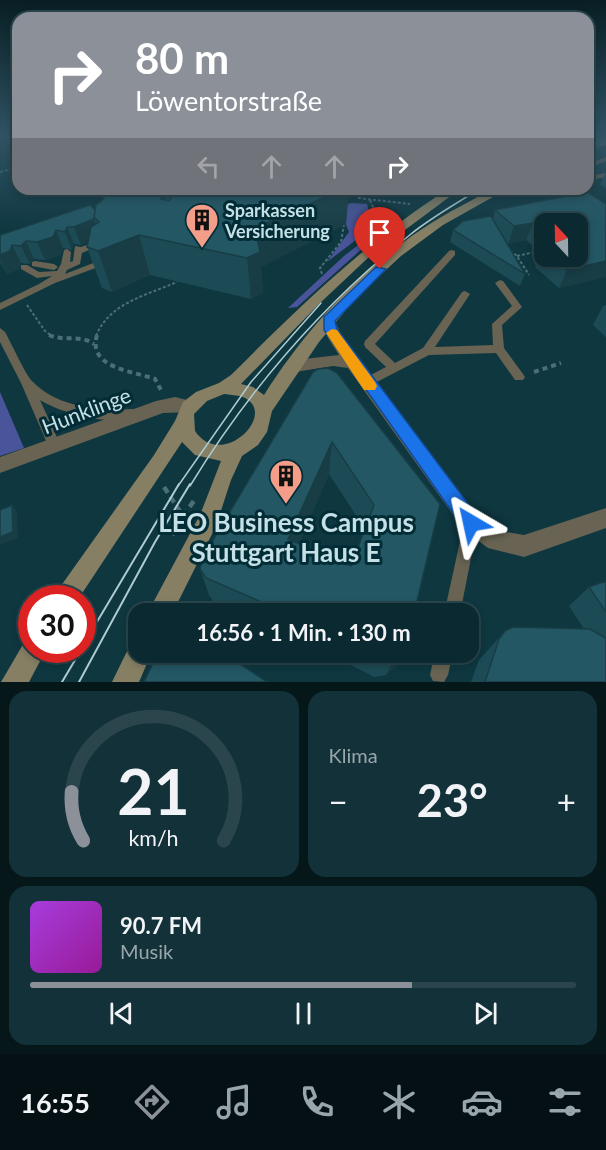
<!DOCTYPE html>
<html lang="de">
<head>
<meta charset="utf-8">
<style>
  :root { --surface:#0a2930; --page:#133138; --text:#f1f3f6; --muted:#99a6ab; --line:#2a454c; --accent:#8c9099 }
  body { margin:0; font-family:Lato,sans-serif; background:var(--page); color:var(--text); height:100vh; display:flex; flex-direction:column; font-size:22px; white-space:nowrap }
  * { box-sizing:border-box; margin:0 }
  p { font-size:20px; color:var(--muted) }
  .icon { flex:none; width:33px; height:33px; fill:none; stroke:currentColor; stroke-width:2; stroke-linecap:round; stroke-linejoin:round }
  .map { position:relative; height:682px; overflow:hidden }
  .panel { display:flex; flex-direction:column; gap:9px; padding:9px; background:#06171a; flex:1 }
  .panel>* { flex:none }
  .guide { position:absolute; left:12px; top:12px; width:582px; height:183px; border-radius:18px; box-shadow:0 3px 9px #0003,0 0 0 2px var(--line); background:#8c9099; color:#fff; overflow:hidden }
  .needle { width:39px; rotate:338deg }
  .buttons { position:absolute; left:534px; top:213px; display:grid; gap:12px }
  .buttons a { display:grid; place-items:center; width:54px; height:54px; border-radius:12px; background:var(--surface); box-shadow:0 3px 9px #0003,0 0 0 2px var(--line); font-size:30px }
  .speed { position:absolute; left:18px; top:585px; display:flex; gap:12px; font-size:30px; font-weight:700; text-align:center }
  .speed>* { display:grid; place-content:center; width:78px; height:78px; border-radius:50%; background:var(--surface); box-shadow:0 3px 9px #0003,0 0 0 2px var(--line); line-height:1 }
  .speed .limit { border:9px solid #d22; background:#fff; color:#111 }
  .pin { position:absolute; display:grid; place-items:center; width:51px; height:51px; color:#fff; margin:-62px -26px; border-radius:50% 50% 50% 0; rotate:-45deg; box-shadow:0 0 6px #0007 }
  .pin .icon { rotate:45deg }
  .me { position:absolute; width:66px; margin:-33px; rotate:324deg; stroke-linejoin:round; filter:drop-shadow(0 0 4px #0008) }
  .turn { display:flex; align-items:center; gap:21px; height:126px; padding:0 24px; font-size:27px }
  .turn .icon { width:78px; height:78px; stroke-width:2.5 }
  .turn b { display:block; font-size:42px; line-height:51px }
  .lanes { display:flex; align-items:center; height:57px; padding:0 24px; background:#0003; justify-content:center; gap:30px; direction:ltr }
  .lanes .off { opacity:.35 }
  .big { font-size:45px; font-weight:700; line-height:1.1 }
  .panel .widget { flex:1; display:flex; flex-direction:column; justify-content:center; gap:9px; min-width:0; padding:0 21px; border-radius:18px; background:var(--page) }
  .panel .dial { align-items:center; gap:0 }
  .dial svg { height:156px; overflow:visible; fill:none; stroke:var(--line); stroke-width:7; stroke-linecap:round; text-anchor:middle }
  .dial text { fill:var(--text); stroke:none }
  .song { display:flex; align-items:center; gap:18px }
  .cover { width:72px; height:72px; border-radius:9px; background:linear-gradient(135deg,hsl(280 70% 55%),hsl(300 70% 35%)) }
  .played { height:6px; border-radius:3px; background:linear-gradient(90deg,var(--accent) 70%,var(--line) 70%) }
  .keys { display:flex; justify-content:space-around; direction:ltr }
  .heat { display:flex; justify-content:space-between; align-items:center; font-size:33px; direction:ltr }
  .panel .tiles { flex:1; display:grid; gap:9px; grid-template-columns:1fr 1fr }
  .widget:last-child { grid-column:span 2 }
  .trip { position:absolute; left:128px; top:603px; width:351px; height:60px; border-radius:18px; background:var(--surface); box-shadow:0 3px 9px #0003,0 0 0 2px var(--line); font-weight:700; line-height:60px; text-align:center }
  .dock { display:flex; height:96px; justify-content:space-around; align-items:center; background:#041013; color:var(--muted) }
  .dock .icon { width:42px; height:42px }
  .dock .on { color:var(--accent) }
  .dock b { font-size:27px; color:var(--text) }
  .map>svg:first-child { display:block }
  .green { fill:#49549b }
  .lines { fill:none; stroke-linecap:round; stroke-linejoin:round }
  .path-far2 { stroke:#4b6f77; stroke-width:2; stroke-dasharray:3 2; stroke-linecap:butt }
  .path-far1 { stroke:#4b6f77; stroke-width:4; stroke-dasharray:5 4; stroke-linecap:butt }
  .path { stroke:#4b6f77; stroke-width:4.5; stroke-dasharray:7 4.5; stroke-linecap:butt }
  .service { fill:#686352; fill-rule:evenodd }
  .minor { fill:#686352; fill-rule:evenodd }
  .secondary { fill:#867f64; fill-rule:evenodd }
  .tram-far1 { stroke:#aecbd1; stroke-width:1.5 }
  .tram { stroke:#aecbd1; stroke-width:2 }
  .wall { fill:#1d4b55; fill-rule:evenodd }
  .shaded-wall { fill:#183d45 }
  .building { fill:#225763; stroke:#183d45; stroke-width:1.5; fill-rule:evenodd }
  .route { fill:#1a73e8; stroke:#114b97; stroke-width:1.5 }
  .slow { fill:#f59e0b }
  .labels { text-anchor:middle; dominant-baseline:central; stroke-width:6; stroke-linejoin:round; paint-order:stroke }
  .far-poi-label { font-size:18px; font-weight:bold; fill:#c5e0e6; stroke:#022d36; text-anchor:start }
  .street-label { font-size:21px; fill:#c5e0e6; stroke:#022d36 }
  .near-poi-label { font-size:26px; font-weight:bold; fill:#c5e0e6; stroke:#022d36 }
</style>
</head>
<body>
<div class="map">
<svg width="606" height="682" viewBox="0 0 606 682">
  <rect width="100%" height="100%" fill="#0e3740"/>
  <path class="green" d="M351 203 367 204 373 227 327 262 349 232 345 222 332 212Z
    M366 239 365 246 297 307 288 308 344 256Z
    M0 392 24 448 0 456Z"/>
  <g class="lines">
    <path class="path-far2" d="M0 172 18 167
      M358 198 410 204
      M370 200 381 226
      M510 251 517 256 529 275
      M517 256 539 251
      M322 274 320 268 341 242 344 224
      M27 305 45 331 52 336
      M96 336C109 303 147 295 177 282"/>
    <path class="path-far1" d="M49 335C64 342 80 334 94 344
      M97 335C87 368 133 371 155 379L162 392
      M534 372 561 363"/>
    <path class="path" d="M164 487 183 516 196 498
      M172 535 183 516"/>
    <path class="service" d="M606 157V161L588 168V164Z
      M606 173V177L588 180V176Z
      M98 241H101V245L82 253 80 264 67 270 65 274 106 258 110 261 109 263 55 283 0 310V303L39 284 52 276 37 278 21 269V265H27L39 272 57 271 61 264 64 250 67 249 71 252 70 262 73 261 75 246 81 247Z
      M452 250 455 251V255L375 344 395 363 423 348 462 292 465 291 470 294 435 347 493 345 492 324 512 306 495 283 500 280 503 281 522 307 502 325 504 348 523 374 525 377 523 380H515L496 353 429 355 371 385H363L361 382 363 379 386 367 365 347 364 344 365 341 449 251Z
      M35 261 54 264 58 267 54 270 32 266V262Z
      M0 328 5 332C11 342 25 374 32 381 58 408 97 410 132 409L136 411 138 414 136 417C110 426 63 414 40 400L61 446 60 450 55 451 50 450 21 383 0 342Z
      M471 516 476 518 478 523 460 614H444L464 523 466 518Z
      M435 652H453L448 675 444 682 433 681 430 675Z"/>
    <path class="minor" d="M559 189H571L606 208V216Z
      M328 316 333 318 342 336 478 516 500 531 524 535 606 508V528L524 557 488 548 464 530 348 368 333 366 295 372 289 370 287 366 289 362 295 360 339 355 328 338 321 321Z
      M175 397 195 402 198 407 195 412 163 413 0 473V457L156 401Z"/>
    <path class="secondary" d="M606 139V145L588 150V144Z
      M448 189H460L370 256 319 304 241 384 253 387 264 395C312 319 380 248 461 206 476 198 490 189 507 189L443 225 401 256 358 296 319 342 272 411 267 432 258 445 242 456 231 480 216 526 172 614H147L200 515 221 461 195 455 182 442 79 598H55L58 590 154 455 175 421 183 402 196 392 219 383 231 375C299 307 367 241 448 189ZM224 394C230 395 237 395 243 397 280 413 222 471 195 431L194 414 207 401Z
      M32 639V650H46L29 682H1L25 641Z
      M138 640V652H152L139 682H112L131 643Z"/>
    <path class="tram-far1" d="M588 143 606 138
      M178 486 251 382 321 303
      M190 486C248 391 323 304 411 234 432 217 456 204 479 189"/>
    <path class="tram" d="M82 647 179 484
      M62 682 81 650
      M79 682 155 542 190 484"/>
  </g>
  <path class="wall" d="M606 172V188L600 185Z
    M138 189H349L346 224 261 267 263 293 251 299 150 275 112 292 102 288 87 247 88 242 81 245 74 244 72 250 63 248 61 255 45 260 34 259 30 264 21 263 19 269 7 274 0 262V235L95 210 103 200 101 196 127 192Z
    M606 204V277L559 288 535 267 540 252 526 240 508 244 506 241 525 274 520 286 450 242 453 230 493 219 495 210ZM544 224 578 256H544Z
    M606 305V337L593 325 603 306Z
    M328 368 414 614H237L215 604 209 595 200 569ZM329 474 365 529 351 566 299 544Z
    M606 581V682H471L479 660 505 631 584 629 569 606 589 587Z
    M326 652H403L396 666 386 675 374 677Z"/>
  <path class="shaded-wall" d="M343 189H349L346 224 261 267 263 293 251 299 247 258 255 228Z
    M163 191 171 229 161 199Z
    M94 219 100 237 81 245 74 227Z
    M533 223 526 240 508 244 514 226Z
    M67 227 74 244 72 250 65 232Z
    M56 230 63 248 61 255 45 260 37 242Z
    M139 235 150 275 112 292 98 251Z
    M26 241 34 259 30 264 21 246Z
    M12 245 21 263 19 269 7 274 0 259V255Z
    M606 261V277L559 288 567 270Z
    M332 442 329 474 289 567 288 539Z
    M12 505 17 511 18 538 0 545V537Z
    M398 652H403L396 666 386 675 395 655Z"/>
  <path class="building" d="M121 189 127 192 138 189H160L163 191 161 199 169 201 176 189H343L255 228 260 252 247 258 139 235 98 251 87 247 91 227 99 222 94 217 96 205 104 199 101 196Z
    M587 192 606 204V261L567 270 551 256H578V224H544V232L533 223 514 226 495 210Z
    M90 205 95 210 94 217V219L74 227H67L65 232 56 230 53 237 37 242 26 241 21 246 12 245 10 251 0 255V235Z
    M491 216 525 274 453 230 463 221Z
    M328 368 337 373 440 504 414 614H289L206 578 200 569 203 557 313 372 318 369ZM332 442 374 505 351 566 288 539Z
    M12 505 13 532 0 537V510Z
    M606 581V612L589 587Z
    M513 627 590 629 606 638V682H485L499 639 505 631Z
    M161 652H222L267 682H144L153 663Z
    M373 652H398L395 655 382 657Z"/>
  <linearGradient id="sky" x2="0" y2="1"><stop stop-color="#081e23"/><stop offset="0.59" stop-color="#305364"/><stop offset="1" stop-color="#305364" stop-opacity="0"/></linearGradient>
  <rect width="606" height="232" fill="url(#sky)"/>
  <path class="route" d="M376 267 386 269 335 321 337 329 478 517 481 523 478 530 471 532 465 530 324 330V317Z"/>
  <path class="slow" d="M332 329 337 330 375 382 377 386 375 390H364L326 333Z"/>
  <defs>
    <g id="building-pin" transform="scale(1.725)"><path d="M0 17L-7.5 6A9.5 9.5 0 1 1 7.5 6Z" fill="#f49e89" stroke="#022d36"/><path d="M-4-6H4V6H1V3H-1V6H-4ZM-2.5-4.3h1.7v1.8h-1.7ZM.8-4.3h1.7v1.8H.8ZM-2.5-1h1.7V.8h-1.7ZM.8-1h1.7V.8H.8Z" fill="#111"/></g>
  </defs>
  <g fill-rule="evenodd">
    <use href="#building-pin" x="202" y="220"/>
    <use href="#building-pin" x="286" y="476"/>
  </g>
  <g class="labels">
    <g class="far-poi-label">
      <text x="225" y="210">Sparkassen<tspan x="225" dy="21">Versicherung</tspan></text>
    </g>
    <g class="street-label">
      <text transform="translate(86 410) rotate(-21)">Hunklinge</text>
    </g>
    <g class="near-poi-label">
      <text x="286" y="522">LEO Business Campus<tspan x="286" dy="30">Stuttgart Haus E</tspan></text>
    </g>
  </g>
</svg>
<div class="buttons">
<a><svg class="needle" viewBox="-14 -14 28 28"><path d="M0-13l5 13h-10z" fill="#e53935"/><path d="M0 13l5-13h-10z" fill="#99a6ab"/></svg></a>
</div>
<div class="speed"><div class="limit">30</div></div>
<div class="pin" style="left:380px;top:269px;background:#d93025"><svg class="icon" aria-label="arrive" viewBox="0 0 24 24"><path d="M6 21V4h12l-3 4 3 4H6"/></svg></div>
<svg class="me" style="left:471px;top:523px" viewBox="-20 -20 40 40"><path d="M0-17L14 15 0 8-14 15z" fill="#1a73e8" stroke="#fff" stroke-width="4"/></svg>
<div class="trip">16:56 · 1 Min. · 130 m</div>
<div class="guide">
<div class="turn"><svg class="icon" aria-label="right" viewBox="0 0 24 24"><path d="M7 20v-9h11M14 6l5 5-5 5"/></svg><div><b>80 m</b>Löwentorstraße</div></div>
<div class="lanes"><svg class="icon off" aria-label="left" viewBox="0 0 24 24"><path d="M17 20v-9H6M10 6l-5 5 5 5"/></svg><svg class="icon off" aria-label="ahead" viewBox="0 0 24 24"><path d="M12 20V5M6 11l6-6 6 6"/></svg><svg class="icon off" aria-label="ahead" viewBox="0 0 24 24"><path d="M12 20V5M6 11l6-6 6 6"/></svg><svg class="icon" aria-label="right" viewBox="0 0 24 24"><path d="M7 20v-9h11M14 6l5 5-5 5"/></svg></div>
</div>
</div>
<section class="panel">
<div class="tiles">
<div class="widget dial"><svg viewBox="0 0 100 80">
<path d="M14 69A42 42 0 1 1 86 69"/>
<path d="M14 69A42 42 0 0 1 8 44" stroke="#8c9099"/>
<text x="50" y="56" font-size="32" font-weight="700">21</text>
<text x="50" y="72" font-size="11">km/h</text>
</svg></div>
<div class="widget"><p>Klima</p>
<div class="heat"><a>−</a><b class="big">23°</b><a>+</a></div>
</div>
<div class="widget">
<div class="song"><i class="cover"></i><div><b>90.7 FM</b><p>Musik</p></div></div>
<div class="played"></div>
<div class="keys"><svg class="icon" aria-label="previous" viewBox="0 0 24 24"><path d="M18 5L8 12l10 7zM5 5v14"/></svg><svg class="icon" aria-label="pause" viewBox="0 0 24 24"><path d="M8 5v14M16 5v14"/></svg><svg class="icon" aria-label="next" viewBox="0 0 24 24"><path d="M6 5l10 7-10 7zM19 5v14"/></svg></div>
</div>
</div>
</section>
<nav class="dock">
<b>16:55</b>
<svg class="icon on" aria-label="directions" viewBox="0 0 24 24"><path d="M12 3l9 9-9 9-9-9zM9 14v-3h6M13 9l2 2-2 2"/></svg>
<svg class="icon" aria-label="music" viewBox="0 0 24 24"><path d="M9 18V5l10-2v13"/><circle cx="6" cy="18" r="3"/><circle cx="16" cy="16" r="3"/></svg>
<svg class="icon" aria-label="phone" viewBox="0 0 24 24"><path d="M5 4h4l2 5-3 2q2 4 5 5l2-3 5 2v4C11 20 4 13 5 4z"/></svg>
<svg class="icon" aria-label="climate" viewBox="0 0 24 24"><path d="M12 3v18M4 7l16 10M4 17L20 7"/></svg>
<svg class="icon" aria-label="car" viewBox="0 0 24 24"><path d="M5 17H2v-5l4-1 3-4h7l3 4 3 1v5h-3M9 17h6M6 11h13"/><circle cx="7" cy="17" r="2"/><circle cx="17" cy="17" r="2"/></svg>
<svg class="icon" aria-label="filters" viewBox="0 0 24 24"><path d="M4 7h16M4 17h16"/><circle cx="9" cy="7" r="2"/><circle cx="15" cy="17" r="2"/></svg>
</nav>
</body>
</html>
